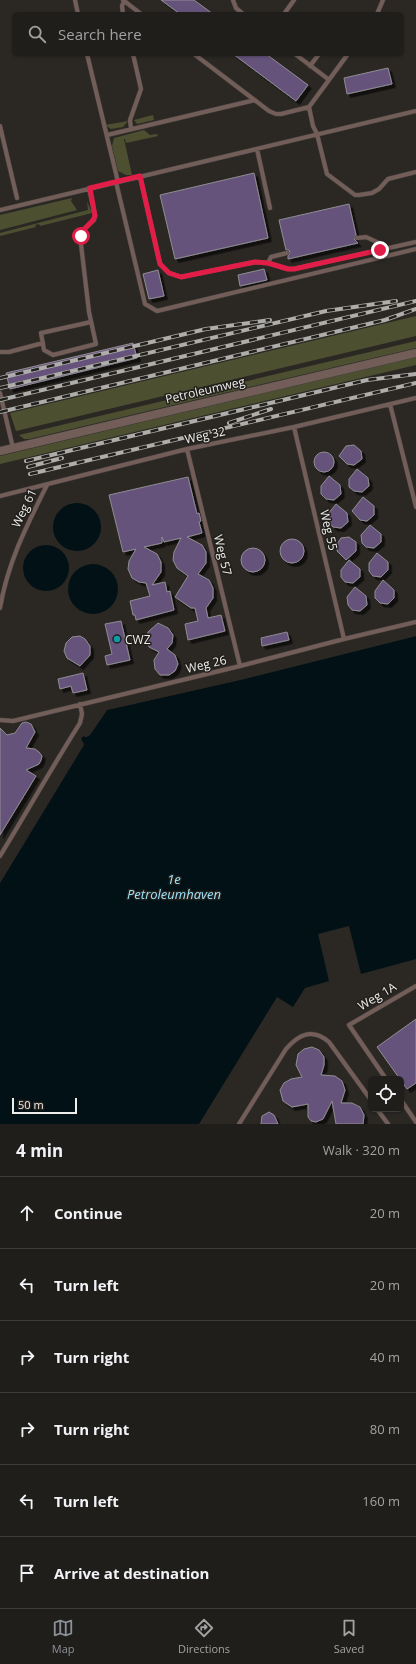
<!DOCTYPE html>
<html lang="en">
<head>
<meta charset="utf-8">
<style>
  body { margin:0; font-family:"Open Sans",sans-serif; background:#2d2b28; color:#f1f3f6 }
  .controls { position:absolute; right:12px; bottom:12px; display:grid; overflow:hidden; border-radius:6px; box-shadow:0 1px 3px #0004 }
  .controls button { width:36px; height:36px; display:grid; place-items:center; padding:0; border:0; border-bottom:1px solid #3d3c3a; background:#201e1b; color:#f1f3f6; font:20px sans-serif }
  .scale { position:absolute; left:12px; bottom:10px; width:65px; box-sizing:border-box; padding-left:4px; border:2px solid #f0eeeb; border-top:0; font-size:11px; line-height:14px; white-space:nowrap; color:#f0eeeb; -webkit-text-stroke:3px #211f1b; paint-order:stroke }
  .stop { position:absolute; width:12px; height:12px; margin:-9px; border:3px solid #e11d48; border-radius:50%; background:#fff }
  .stop.end { background:#e11d48; border-color:#fff; box-shadow:0 1px 4px #0008 }
  .list { margin:0; padding:0; list-style:none }
  h2 { display:flex; justify-content:space-between; align-items:center; height:52px; margin:0; padding:0 16px; font-size:17px }
  h2 small { font-size:13px; font-weight:400; color:#a2a2a3 }
  .list li { display:grid; grid-template-columns:26px 1fr auto; gap:12px; align-items:center; box-sizing:border-box; height:72px; padding:0 16px; border-top:1px solid #3d3c3a }
  .list b { display:block; font-size:15px; white-space:nowrap }
  .list em { font-size:13px; font-style:normal; color:#a2a2a3 }
  .icon { flex:none; width:22px; height:22px; fill:none; stroke:currentColor; stroke-width:2; stroke-linecap:round; stroke-linejoin:round }
  .map { position:relative; flex:none; width:416px; height:1124px; overflow:hidden }
  .search { position:absolute; background:#201e1b; box-shadow:0 1px 3px #0004; left:12px; right:12px; top:12px; height:44px; display:flex; align-items:center; gap:10px; box-sizing:border-box; padding:0 14px; border-radius:6px; color:#a2a2a3; font-size:15px }
  .sheet { height:484px; background:#201e1b }
  nav { display:flex; justify-content:space-around; align-items:center; box-sizing:border-box; height:56px; border-top:1px solid #3d3c3a; background:#201e1b; font-size:11px; color:#a2a2a3 }
  nav a { display:grid; justify-items:center; gap:2px }
  nav .on { color:#8c9099 }
  .map>svg:first-child { display:block }
  .green { fill:#4c5031 }
  .water { fill:#021116 }
  .pier { fill:#2b2824 }
  .building { fill:#66537c; stroke:#8f8d92; filter:url(#shadow) }
  .lines { fill:none; stroke-linecap:round; stroke-linejoin:round }
  .lane-casing { stroke:#474440; stroke-width:5 }
  .street-casing { stroke:#474440; stroke-width:9 }
  .lane { stroke:#735d59; stroke-width:4 }
  .street { stroke:#735d59; stroke-width:8 }
  .rail-casing { stroke:#afadaa; stroke-width:4 }
  .rail { stroke:#211f1b; stroke-width:2.5; stroke-dasharray:8; stroke-linecap:butt }
  .route { stroke:#e11d48; stroke-width:5 }
  .culture-dot { fill:#0f9aa8; stroke:#211f1b; stroke-width:1.5 }
  .labels { text-anchor:middle; dominant-baseline:central; stroke-width:3; stroke-linejoin:round; paint-order:stroke }
  .street-label { font-size:12px; fill:#f0eeeb; stroke:#211f1b }
  .poi-label { font-size:12px; fill:#f0eeeb; stroke:#211f1b; text-anchor:start }
  .water-label { font-size:13px; font-style:italic; fill:#9de3fb; stroke:#211f1b }
</style>
</head>
<body>
<div class="map">
<svg width="416" height="1124" viewBox="0 0 416 1124">
  <defs>
    <filter id="shadow"><feDropShadow dx="3.5" dy="3.5" stdDeviation="0" flood-color="#0009"/></filter>
  </defs>
  <rect width="100%" height="100%" fill="#2b2824"/>
  <path class="green" d="M153 115 154 120 137 124 134 120Z
    M128 121 123 127 111 129 105 125Z
    M144 130 150 135 157 134 158 136 126 143 125 139H124L132 175H126L118 171 112 146 114 138Z
    M72 198 71 201 77 210 0 230V215Z
    M87 201 92 213 40 226 39 224 35 225 36 227 0 236V233L88 210Z
    M416 316V336L16 431 10 413Z
    M416 341V348L29 439H24L19 435Z
    M416 357V365L0 464V456Z"/>
  <path class="water" d="M53 527a24 24 0 1 1 48 0a24 24 0 1 1-48 0Z
    M23 568a23 23 0 1 1 46 0a23 23 0 1 1-46 0Z
    M68 589a25 25 0 1 1 50 0a25 25 0 1 1-50 0Z
    M416 636V959L361 974 349 926 318 934 329 981 305 988 293 1007 277 997 199 1124H0V883L84 745 81 739 83 736 86 737 90 735 107 710 240 680Z"/>
  <path class="pier" d="M416 634V636L240 680 107 710 90 735 86 737 83 736 81 739 84 744 0 883V879L82 744 79 740 83 734 89 733 106 708 240 678Z"/>
  <path class="building" d="M161 0H194L213 14H180Z
    M233 54H266L308 85 296 101Z
    M388 68 392 84 347 94 344 78Z
    M254 173 268 238 175 259 160 195Z
    M349 204 356 235 354 239 358 243 288 259V256L290 253 289 250H286L279 220Z
    M264 269 267 280 240 286 238 275Z
    M158 270 164 296 149 299 143 274Z
    M133 343 137 358 10 389 6 373Z
    M354 445 361 451 362 459 354 465 347 464 339 456 346 446Z
    M314 462a10 10 0 1 1 20 0a10 10 0 1 1-20 0Z
    M357 469 368 478 369 486 362 492 354 491 349 487V479Z
    M329 476 340 485 341 494 334 500 326 499 321 494V486Z
    M188 477 197 514 199 513 201 521 199 522 202 533 187 537 202 545 206 552V563L198 574 209 580 213 588V598L206 608 208 618 221 615 225 631 188 640 185 624 198 621 195 608H191L175 597 188 576 177 568 173 560 174 552 181 538 164 542 162 537V543L144 547 157 554 161 562V572L152 585 165 582 167 592 170 591 174 610 136 620 135 615H133L130 601 150 596 146 583 139 582 132 578 128 569 129 561 136 549 123 552 109 495Z
    M363 497 374 506V515L367 521 360 520 352 511Z
    M336 504 347 513 348 522 341 528 333 527 329 522 328 514Z
    M370 525 381 534V542L374 548 366 547 362 543 361 535Z
    M349 537 356 542V551L346 560 337 551V544L341 538Z
    M280 551a12 12 0 1 1 24 0a12 12 0 1 1-24 0Z
    M241 560a12 12 0 1 1 24 0a12 12 0 1 1-24 0Z
    M377 553 388 562V570L381 577 373 576 369 571V563Z
    M349 560 360 569V577L353 583 345 582 341 577V570Z
    M383 580 394 590V598L388 604 380 603 375 598V591Z
    M355 587 366 596 367 605 360 611 352 610 348 605 347 597Z
    M121 621 130 660 107 665 105 656 112 654 105 624Z
    M158 623 168 628 173 635 172 643 167 649 175 655 178 664 175 671 169 675H160L155 669 154 660 159 652 149 647 147 640 148 632Z
    M287 632 289 640 262 646 261 638Z
    M80 636 85 639 90 646V655L80 666 67 658 64 651 66 643 72 637Z
    M83 673 87 690 73 693 71 686 60 689 58 679Z
    M26 722 31 724 35 732 26 748 35 749 39 752 42 756 41 760 39 764 26 770 36 776 0 835V728L7 735 15 733 22 723Z
    M416 1019V1083L407 1089 377 1047Z
    M312 1047 319 1050 324 1057V1065L321 1075 335 1076 342 1081 345 1090 341 1103H352L360 1107 364 1115 363 1124H336L332 1101 323 1119 316 1122 311 1121 308 1117V1104L292 1107 283 1101 280 1090 284 1083 291 1079 302 1077 296 1065 298 1054 304 1049Z
    M269 1112 274 1115 278 1124H261L262 1116Z"/>
  <g class="lines">
    <defs>
      <path id="lane" d="M75 0 78 14
        M123 0 141 14
        M233 0 236 8 243 14
        M123 14 122 6 124 1
        M284 14 294 0
        M377 14 383 0
        M87 54 118 182
        M194 54 269 111 276 114H281L309 107 348 54
        M295 54 328 79
        M310 66 319 54
        M309 107 313 126 317 134 327 174 355 195H359L372 193 379 189 388 179 416 172
        M0 126 17 198
        M131 129 130 120 141 89 133 54
        M107 135 255 100
        M257 149 270 208
        M140 176 160 264 169 273 181 277 255 262 268 263 288 269H294L416 242
        M116 182 145 304 157 311 416 249
        M89 188 95 216 94 220 82 231 81 244 89 312 96 344 53 355 44 350 41 333 91 322
        M0 210 416 111
        M357 238 366 237 379 243 380 250
        M268 263 271 257 287 253
        M0 352H9L43 343
        M0 393 13 448
        M390 404 416 507
        M294 427 344 639
        M187 449 240 666
        M0 496 187 449 294 427 416 398
        M0 608C8 562 26 527 47 485
        M0 720 13 721 240 666 344 639 416 622
        M0 856C27 812 52 767 80 723L82 714 80 704
        M386 1079 349 1025 416 986
        M401 1100 416 1122
        M377 1109 388 1124
        M239 1124 286 1049C299 1034 312 1028 329 1042L371 1100"/>
      <path id="street" d="M0 451 416 353"/>
    </defs>
    <use href="#lane" class="lane-casing"/>
    <use href="#street" class="street-casing"/>
    <use href="#lane" class="lane"/>
    <use href="#street" class="street"/>
    <defs>
      <path id="rail" d="M0 378 206 329 270 320
        M0 388 326 311 396 301
        M0 400 416 301
        M0 412 385 320 416 309
        M229 423 271 409
        M26 461 367 380 416 374
        M28 467 62 458
        M30 474 416 383"/>
    </defs>
    <use href="#rail" class="rail-casing"/>
    <use href="#rail" class="rail"/>
  </g>
  <g class="lines">
    <path class="route" d="M81 236C83 226 92 225 95 216L90 188 140 176 160 264 169 273 181 277 255 262 268 263 288 269H294L380 250"/>
  </g>
  <circle class="culture-dot" cx="117" cy="639" r="4"/>
  <g class="labels">
    <g class="street-label">
      <text transform="translate(205 390) rotate(-13)">Petroleumweg</text>
      <text transform="translate(205 435) rotate(-12)">Weg 32</text>
      <text transform="translate(24 508) rotate(-64)">Weg 61</text>
      <text transform="translate(329 530) rotate(77)">Weg 55</text>
      <text transform="translate(223 555) rotate(76)">Weg 57</text>
      <text transform="translate(206 664) rotate(-13)">Weg 26</text>
      <text transform="translate(377 996) rotate(-31)">Weg 1A</text>
    </g>
    <g class="poi-label">
      <text x="125" y="639">CWZ</text>
    </g>
    <g class="water-label">
      <text x="174" y="879">1e<tspan x="174" dy="15">Petroleumhaven</tspan></text>
    </g>
  </g>
</svg>
<div class="controls">
<button><svg class="icon" aria-label="locate" viewBox="0 0 24 24"><circle cx="12" cy="12" r="6"/><path d="M12 2v4M12 18v4M2 12h4M18 12h4"/></svg></button>
</div>
<div class="scale">50 m</div>
<div class="stop" style="left:81px;top:236px"></div>
<div class="stop end" style="left:380px;top:250px"></div>
<div class="search"><svg class="icon" aria-label="search" viewBox="0 0 24 24"><circle cx="10" cy="10" r="6"/><path d="M15 15l6 6"/></svg>Search here</div>
</div>
<section class="sheet">
<h2>4 min<small>Walk · 320 m</small></h2>
<ul class="list">
<li><svg class="icon" aria-label="ahead" viewBox="0 0 24 24"><path d="M12 20V5M6 11l6-6 6 6"/></svg><div><b>Continue</b></div><em>20 m</em></li>
<li><svg class="icon" aria-label="left" viewBox="0 0 24 24"><path d="M17 20v-9H6M10 6l-5 5 5 5"/></svg><div><b>Turn left</b></div><em>20 m</em></li>
<li><svg class="icon" aria-label="right" viewBox="0 0 24 24"><path d="M7 20v-9h11M14 6l5 5-5 5"/></svg><div><b>Turn right</b></div><em>40 m</em></li>
<li><svg class="icon" aria-label="right" viewBox="0 0 24 24"><path d="M7 20v-9h11M14 6l5 5-5 5"/></svg><div><b>Turn right</b></div><em>80 m</em></li>
<li><svg class="icon" aria-label="left" viewBox="0 0 24 24"><path d="M17 20v-9H6M10 6l-5 5 5 5"/></svg><div><b>Turn left</b></div><em>160 m</em></li>
<li><svg class="icon" aria-label="arrive" viewBox="0 0 24 24"><path d="M6 21V4h12l-3 4 3 4H6"/></svg><div><b>Arrive at destination</b></div></li>
</ul>
</section>
<nav>
<a class="on"><svg class="icon" aria-label="map" viewBox="0 0 24 24"><path d="M3 6l6-2 6 2 6-2v14l-6 2-6-2-6 2zM9 4v14M15 6v14"/></svg>Map</a>
<a><svg class="icon" aria-label="directions" viewBox="0 0 24 24"><path d="M12 3l9 9-9 9-9-9zM9 14v-3h6M13 9l2 2-2 2"/></svg>Directions</a>
<a><svg class="icon" aria-label="saved" viewBox="0 0 24 24"><path d="M7 4h10v16l-5-4-5 4z"/></svg>Saved</a>
</nav>
</body>
</html>
